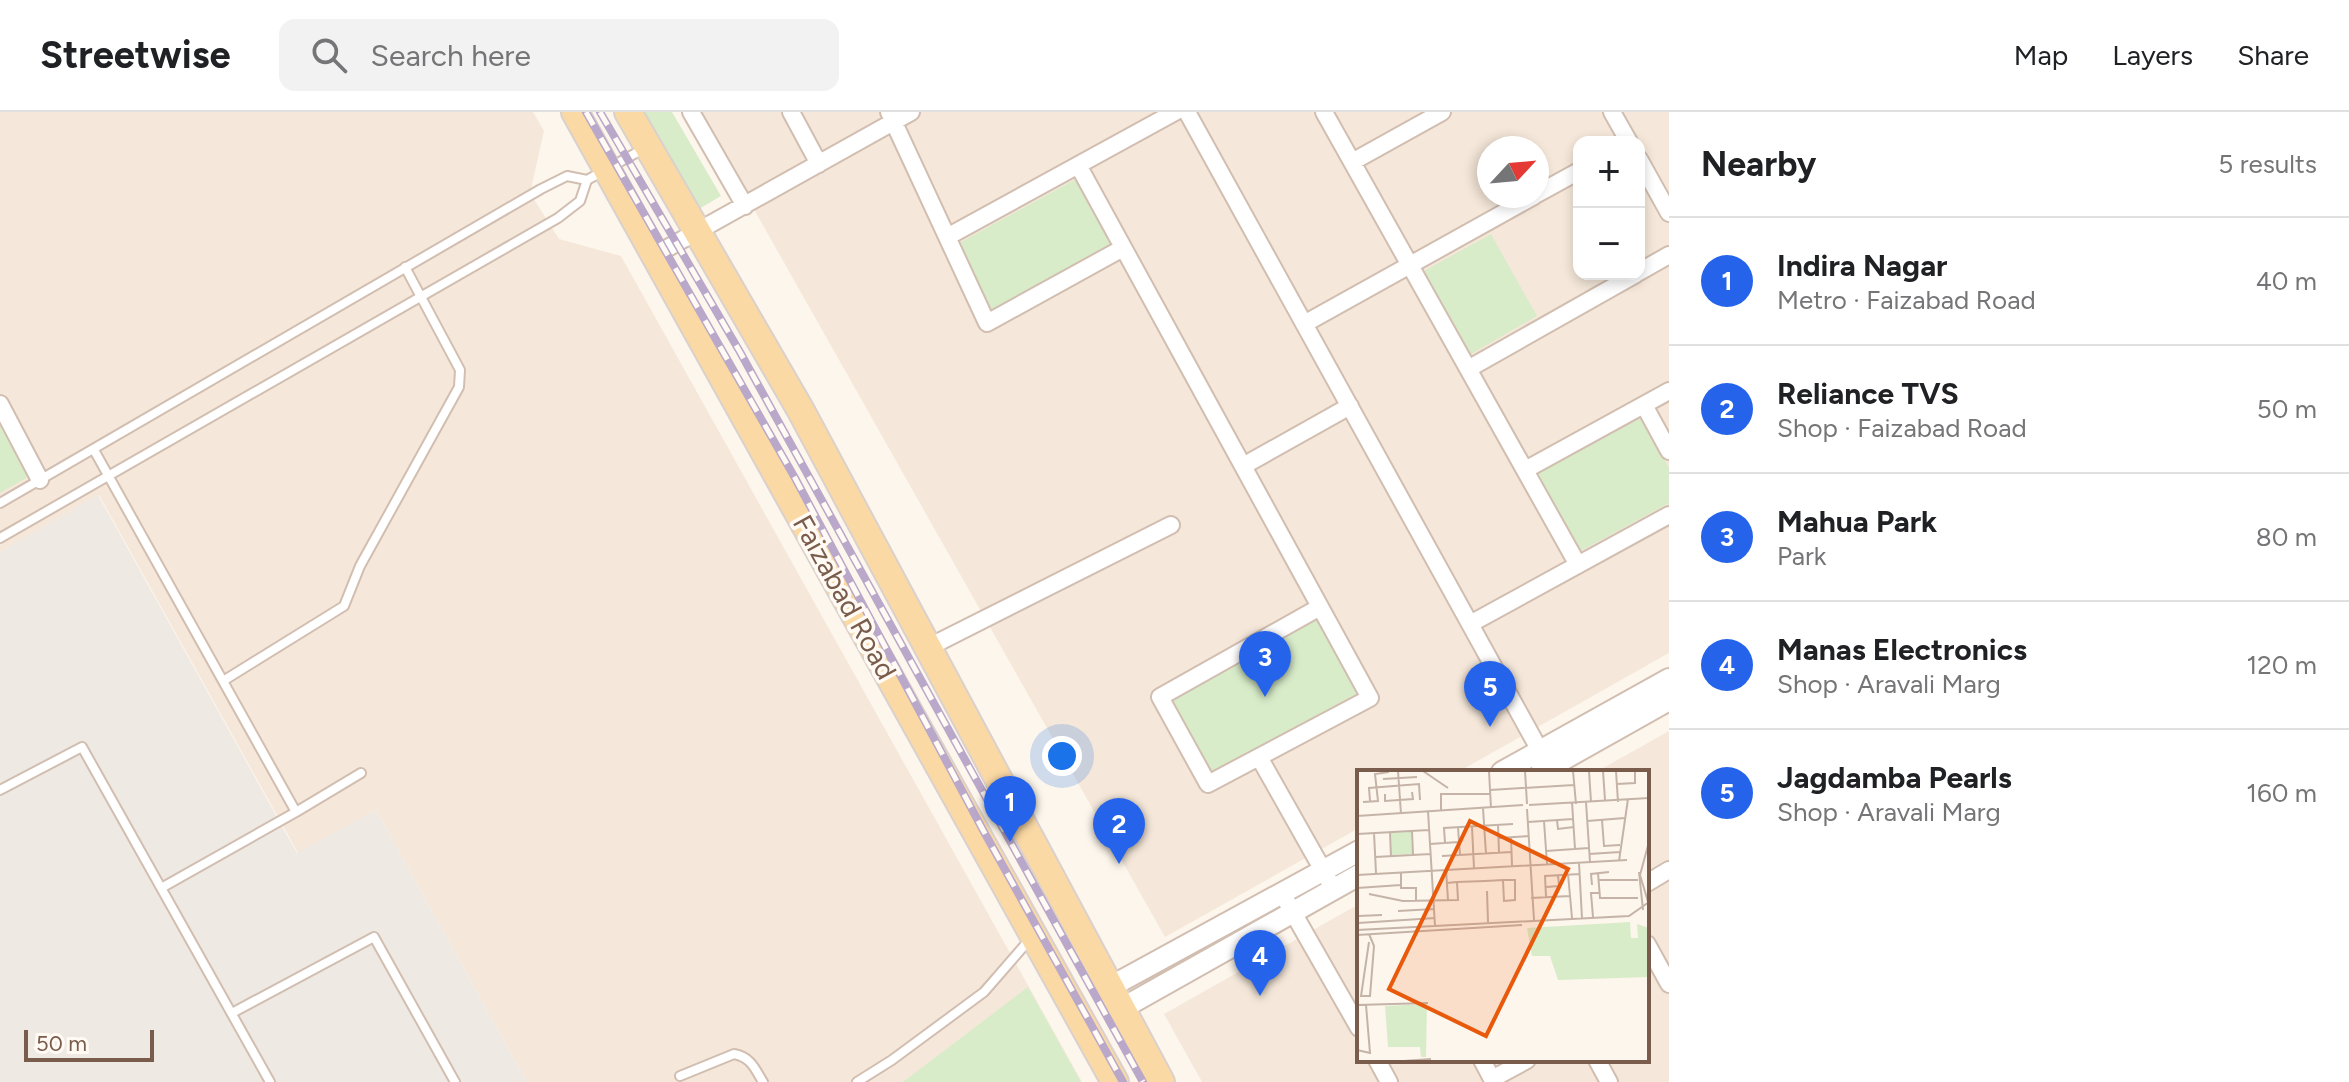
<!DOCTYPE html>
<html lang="en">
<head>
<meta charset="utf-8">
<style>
  body { margin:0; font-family:Figtree,sans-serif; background:#f2f2f2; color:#202124 }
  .controls { position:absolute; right:24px; top:24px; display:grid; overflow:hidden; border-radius:16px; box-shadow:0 4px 12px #0003 }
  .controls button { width:72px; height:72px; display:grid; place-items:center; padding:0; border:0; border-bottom:2px solid #e0e0e0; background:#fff; color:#202124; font:40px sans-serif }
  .compass { position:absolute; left:1477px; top:24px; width:72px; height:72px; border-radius:50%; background:#fff; box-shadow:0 4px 12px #0003; rotate:64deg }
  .scale { position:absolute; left:24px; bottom:20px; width:130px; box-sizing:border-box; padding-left:8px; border:4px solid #7a5c4d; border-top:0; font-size:22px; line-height:28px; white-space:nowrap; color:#7a5c4d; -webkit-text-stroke:6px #fffaf3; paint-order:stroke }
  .you { position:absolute; left:1062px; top:644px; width:28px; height:28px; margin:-20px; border:6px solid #fff; border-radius:50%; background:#1a73e8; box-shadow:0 0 0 12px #1a73e833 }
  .badge { display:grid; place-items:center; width:52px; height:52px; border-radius:50%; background:#2563eb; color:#fff; font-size:26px; font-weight:700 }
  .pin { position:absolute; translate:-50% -66px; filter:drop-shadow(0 2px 4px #0008) }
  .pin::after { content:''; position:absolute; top:42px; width:28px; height:24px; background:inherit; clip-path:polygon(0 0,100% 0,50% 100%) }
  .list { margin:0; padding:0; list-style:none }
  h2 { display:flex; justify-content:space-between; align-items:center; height:104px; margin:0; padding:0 32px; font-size:34px }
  h2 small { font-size:26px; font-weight:400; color:#757577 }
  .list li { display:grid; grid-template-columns:52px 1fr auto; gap:24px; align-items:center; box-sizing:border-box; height:128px; padding:0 32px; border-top:2px solid #e0e0e0 }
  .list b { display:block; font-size:30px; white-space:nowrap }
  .list p { margin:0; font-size:26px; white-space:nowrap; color:#757577 }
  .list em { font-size:26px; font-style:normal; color:#757577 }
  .icon { flex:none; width:44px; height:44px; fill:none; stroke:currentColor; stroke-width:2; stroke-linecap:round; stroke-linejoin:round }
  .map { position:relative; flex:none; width:1669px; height:970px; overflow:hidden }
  header { display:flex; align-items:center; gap:48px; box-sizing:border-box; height:112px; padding:0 40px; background:#fff; border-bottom:2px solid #e0e0e0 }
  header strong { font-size:38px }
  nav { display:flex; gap:44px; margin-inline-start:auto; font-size:28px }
  .search { width:560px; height:72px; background:#f2f2f2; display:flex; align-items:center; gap:20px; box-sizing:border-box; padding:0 28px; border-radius:16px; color:#757577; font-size:30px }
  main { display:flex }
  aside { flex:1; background:#fff }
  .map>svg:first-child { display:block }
  .residential { fill:#f5e8da; fill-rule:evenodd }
  .industrial { fill:#efe9e4 }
  .green { fill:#d8ecc9 }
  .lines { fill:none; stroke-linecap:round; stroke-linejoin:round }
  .service-casing { stroke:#d1beb0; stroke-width:12 }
  .minor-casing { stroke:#d1beb0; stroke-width:20 }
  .tertiary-casing { stroke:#d1beb0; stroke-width:24 }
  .primary-casing { stroke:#dad1cd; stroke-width:30 }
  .service { stroke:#fff; stroke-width:8 }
  .minor { stroke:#fff; stroke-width:16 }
  .tertiary { stroke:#fff; stroke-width:20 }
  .primary { stroke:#fbd9a5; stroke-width:26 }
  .rail-casing { stroke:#b9a8c9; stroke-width:8 }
  .rail { stroke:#fffaf3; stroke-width:5; stroke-dasharray:15; stroke-linecap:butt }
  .labels { text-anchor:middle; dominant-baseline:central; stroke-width:7; stroke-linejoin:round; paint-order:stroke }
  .street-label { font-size:28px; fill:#7a5c4d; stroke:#fffaf3 }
  .inset-road { fill:none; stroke:#c5b3a7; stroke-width:2 }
  .view { fill:#e8590c; fill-opacity:0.15; stroke:#e8590c; stroke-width:4 }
  .inset-edge { fill:none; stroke:#7a5c4d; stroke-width:4 }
</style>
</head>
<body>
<header>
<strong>Streetwise</strong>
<div class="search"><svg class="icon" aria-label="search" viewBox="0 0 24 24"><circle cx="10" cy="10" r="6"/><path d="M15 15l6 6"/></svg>Search here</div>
<nav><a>Map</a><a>Layers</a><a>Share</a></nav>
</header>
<main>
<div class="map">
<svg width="1669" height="970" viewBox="0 0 1669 970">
  <rect width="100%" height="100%" fill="#fdf6ec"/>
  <path class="residential" d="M0 0H533L544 19 530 81 559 127 621 144 1082 970H527L376 698 298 741 99 383 0 440Z
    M699 0H1669V541L1458 660H1359V716L1165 825ZM1579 30H1639V162H1579ZM1489 36H1537V84H1489Z
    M1669 619V970H1202L1164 902 1359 792V948H1647V660H1596Z"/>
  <path class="industrial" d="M98 383 297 741 376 698 527 970H0V440Z"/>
  <path class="green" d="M627 0H672L721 84 687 104Z
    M1076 67 1110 132 992 198 959 131Z
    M1491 122 1537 204 1471 242 1424 159Z
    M1642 305 1669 356V391L1579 440 1537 362Z
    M0 314 28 365 0 381Z
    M1318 507 1358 581 1211 662 1171 589Z
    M1028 875 1081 970H903Z"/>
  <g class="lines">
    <defs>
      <path id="service" d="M94 338 296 700 361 661
        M0 391 541 77 567 64 587 68
        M0 426 558 106 580 89 587 68 645 36
        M223 569 344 494 360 454 459 275 460 258 405 155
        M0 678 82 635 270 970
        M163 775 296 700
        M232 901 374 825 455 970
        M680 964 734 942C751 945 755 957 763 970
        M857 970 892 948 984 880 1030 827"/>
      <path id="minor" d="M691 0 745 94
        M791 0 819 52
        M889 0 987 211 1123 136
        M1187 0 1544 646
        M1324 0 1578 453
        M1612 0 1629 30
        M1639 47 1669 101
        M1352 50 1442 0
        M1078 53C1175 231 1273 408 1370 586L1208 672 1160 585 1320 495
        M1537 82 1579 59
        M947 125 1175 0
        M655 143 911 0
        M1639 160 1669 143
        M1304 212 1534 84
        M1468 257 1636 162
        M0 292 40 368
        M1644 293 1669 339
        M1243 354 1350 294
        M1525 358 1669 279
        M1470 512 1669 403
        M927 536 1171 413
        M1259 645 1329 769
        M1647 771 1669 758
        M1287 790 1359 916
        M1647 832 1669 872
        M1377 948 1389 970
        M1482 948 1492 967 1527 948
        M1597 948 1609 970"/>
      <path id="tertiary" d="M1502 660 1669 567
        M1541 660 1669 588
        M1110 875 1359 739
        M1121 897 1359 763"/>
      <path id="primary" d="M575 0 1115 970
        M628 0 800 297 1161 970"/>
    </defs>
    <use href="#service" class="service-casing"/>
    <use href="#minor" class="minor-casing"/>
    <use href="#tertiary" class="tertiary-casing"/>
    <use href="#primary" class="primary-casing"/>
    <use href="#service" class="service"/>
    <use href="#minor" class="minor"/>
    <use href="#tertiary" class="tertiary"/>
    <use href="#primary" class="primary"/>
    <defs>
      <path id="rail" d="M586 0 795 366 983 718 1123 970
        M600 0 740 240 1143 970"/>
    </defs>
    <use href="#rail" class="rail-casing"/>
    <use href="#rail" class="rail"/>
  </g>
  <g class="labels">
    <g class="street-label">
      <text transform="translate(845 485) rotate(61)">Faizabad Road</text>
    </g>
  </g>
  <g transform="translate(1357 658)">
    <rect width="292" height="292" fill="#fdf6ec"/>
    <path d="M54 62 55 84 35 85 34 63ZM273 152 274 168H281L280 154 292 158V207L201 210 193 186H175L170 158ZM70 234 69 287H64L63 277H31L28 236Z" fill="#d8ecc9"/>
    <path class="inset-road" d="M41 1 44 44M66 1 91 18M132 1 134 38M168 1 170 34M216 1 219 34M232 1 234 32M246 1 248 30M259 1 261 32M26 9 60 7M260 14 278 13V1M133 20 217 15M28 24V31L56 29 55 22M13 31 12 18 62 14 63 30M6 32 21 31 18 4 32 2M215 32 218 79M229 32 233 92M172 35 292 28M126 38 129 84M170 39 177 150M84 40V24H133M71 41 78 156M0 46 166 35M200 50 201 59 217 57M245 50 247 76 263 75M187 51 190 94M230 51 268 48M171 52 216 49M141 55 142 83M101 57 103 85M115 57 117 98M55 61 56 85M33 62 34 86M17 63 19 103M0 64 72 60M154 67 155 96M142 68 172 66M292 72 283 105 292 135M88 73 87 58 156 54M73 74 102 72M189 81 232 78M232 84 263 82M85 86 154 82M18 87 74 84M262 91 271 29M222 93 225 148M89 99 91 130M44 102V118H59V130M282 102 286 140M241 103 243 128H281M211 104 215 148M0 105 270 90M242 110H281M90 113 100 112 128 111 146 110H158V130L147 131 146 110M235 115 234 104 252 102M189 117 202 116 201 105M0 118 44 115M130 121 131 152M291 123 292 98M12 124 46 131 101 130 100 112M189 127 188 106 223 104M174 128 213 126M41 141 77 139M1 146 25 145M236 147 234 123H242M1 153 78 148M0 160 272 146 292 132M0 165 165 155M12 172 4 226H13L17 176 12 164M0 235 71 233M0 280 13 283 9 235M46 291 74 289"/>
    <path class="view" d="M113 51 211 99 129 266 32 219Z"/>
    <rect width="292" height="292" class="inset-edge"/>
  </g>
</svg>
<div class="controls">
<button>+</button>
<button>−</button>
</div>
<svg class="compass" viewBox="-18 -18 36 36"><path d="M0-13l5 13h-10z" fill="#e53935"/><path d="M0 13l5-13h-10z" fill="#757577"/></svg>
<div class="scale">50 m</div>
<div class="you"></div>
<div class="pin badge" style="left:1010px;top:730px">1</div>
<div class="pin badge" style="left:1119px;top:752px">2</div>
<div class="pin badge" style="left:1265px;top:585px">3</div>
<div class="pin badge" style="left:1260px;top:884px">4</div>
<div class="pin badge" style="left:1490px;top:615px">5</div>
</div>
<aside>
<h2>Nearby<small>5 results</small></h2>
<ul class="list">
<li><span class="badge">1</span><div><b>Indira Nagar</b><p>Metro · Faizabad Road</p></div><em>40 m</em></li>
<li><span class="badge">2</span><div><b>Reliance TVS</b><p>Shop · Faizabad Road</p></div><em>50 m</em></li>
<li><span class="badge">3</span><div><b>Mahua Park</b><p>Park</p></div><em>80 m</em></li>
<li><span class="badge">4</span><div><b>Manas Electronics</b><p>Shop · Aravali Marg</p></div><em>120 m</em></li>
<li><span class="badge">5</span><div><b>Jagdamba Pearls</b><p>Shop · Aravali Marg</p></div><em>160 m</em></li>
</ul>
</aside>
</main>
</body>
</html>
